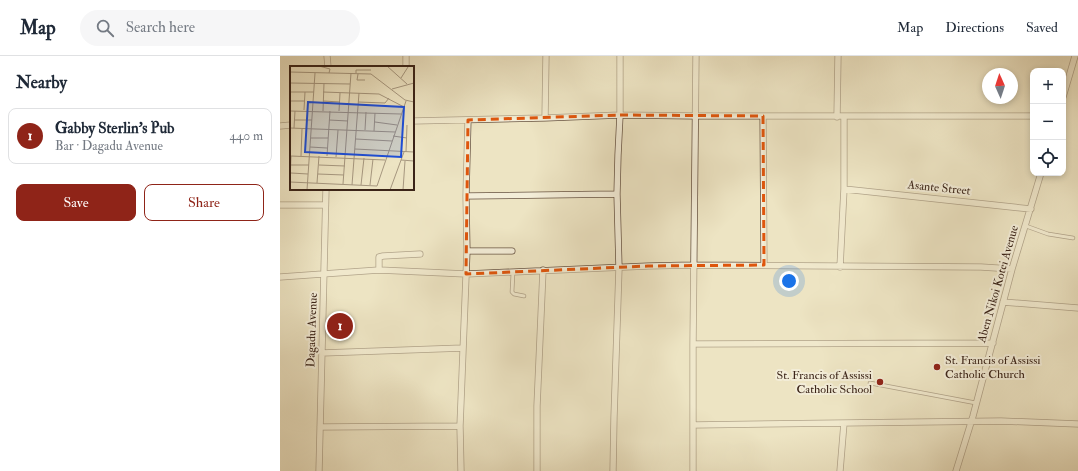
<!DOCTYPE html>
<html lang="en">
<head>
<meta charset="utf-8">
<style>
  body { margin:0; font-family:"IM FELL Double Pica",serif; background:#f6f6f7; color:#1f2937 }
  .controls { position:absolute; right:12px; top:12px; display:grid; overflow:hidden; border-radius:8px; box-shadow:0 2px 6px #0003 }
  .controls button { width:36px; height:36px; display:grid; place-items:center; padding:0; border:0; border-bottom:1px solid #e0e1e3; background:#fff; color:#1f2937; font:20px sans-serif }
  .compass { position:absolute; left:702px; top:12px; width:36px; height:36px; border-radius:50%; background:#fff; box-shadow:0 2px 6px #0003; rotate:357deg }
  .you { position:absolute; left:509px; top:225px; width:14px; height:14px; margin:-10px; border:3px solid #fff; border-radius:50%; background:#1a73e8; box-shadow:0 0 0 6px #1a73e833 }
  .badge { display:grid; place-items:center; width:26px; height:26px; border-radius:50%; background:#8f2418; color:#fff; font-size:13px; font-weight:700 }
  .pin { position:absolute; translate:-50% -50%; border:2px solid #fff; box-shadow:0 1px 4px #0006 }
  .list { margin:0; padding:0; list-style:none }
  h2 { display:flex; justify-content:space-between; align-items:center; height:52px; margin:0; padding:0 16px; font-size:17px }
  h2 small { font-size:13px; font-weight:400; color:#747a83 }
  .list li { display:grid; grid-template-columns:26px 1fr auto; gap:12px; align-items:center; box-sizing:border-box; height:56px; margin:0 8px 8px; padding:0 8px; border:1px solid #e0e1e3; border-radius:8px }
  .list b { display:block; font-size:15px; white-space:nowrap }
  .list p { margin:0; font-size:13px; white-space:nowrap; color:#747a83 }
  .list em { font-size:13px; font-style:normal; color:#747a83 }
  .actions { display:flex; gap:8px; padding:12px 16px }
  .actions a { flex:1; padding:9px 0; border:1px solid #8f2418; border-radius:8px; text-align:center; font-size:14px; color:#8f2418 }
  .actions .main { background:#8f2418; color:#fff }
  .icon { flex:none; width:22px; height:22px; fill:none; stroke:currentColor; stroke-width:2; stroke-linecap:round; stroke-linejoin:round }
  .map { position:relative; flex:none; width:798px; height:415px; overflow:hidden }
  header { display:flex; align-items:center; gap:24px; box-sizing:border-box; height:56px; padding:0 20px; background:#fff; border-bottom:1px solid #e0e1e3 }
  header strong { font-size:19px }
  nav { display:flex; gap:22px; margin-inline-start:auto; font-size:14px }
  .search { width:280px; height:36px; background:#f6f6f7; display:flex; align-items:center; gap:10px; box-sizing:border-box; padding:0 14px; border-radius:22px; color:#747a83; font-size:15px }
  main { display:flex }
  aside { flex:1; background:#fff }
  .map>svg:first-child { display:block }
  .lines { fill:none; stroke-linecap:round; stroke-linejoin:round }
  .lane-casing { stroke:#685443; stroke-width:4.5 }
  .street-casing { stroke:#685443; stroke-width:7 }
  .lane { stroke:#f3edd8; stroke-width:3 }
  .street { stroke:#f3edd8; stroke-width:5.5 }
  .marked { fill:none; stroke:#df560d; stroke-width:3; stroke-dasharray:8 5; stroke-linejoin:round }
  .poi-dot { fill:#8f2418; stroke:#f3edd8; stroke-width:1.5 }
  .labels { text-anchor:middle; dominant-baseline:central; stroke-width:4; stroke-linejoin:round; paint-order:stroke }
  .street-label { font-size:12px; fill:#3b2418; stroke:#f3edd8 }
  .poi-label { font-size:12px; fill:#3b2418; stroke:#f3edd8; text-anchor:start }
  .inset-road { fill:none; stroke:#a6977f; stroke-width:1 }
  .view { fill:#1d4ed8; fill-opacity:0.15; stroke:#1d4ed8; stroke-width:2 }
  .inset-edge { fill:none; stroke:#3b2418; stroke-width:2 }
</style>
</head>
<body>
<header>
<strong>Map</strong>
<div class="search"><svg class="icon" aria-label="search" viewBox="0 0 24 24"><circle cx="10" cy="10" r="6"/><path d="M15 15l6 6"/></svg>Search here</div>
<nav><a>Map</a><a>Directions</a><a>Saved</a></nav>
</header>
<main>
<aside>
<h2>Nearby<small></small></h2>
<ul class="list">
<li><span class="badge">1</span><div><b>Gabby Sterlin's Pub</b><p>Bar · Dagadu Avenue</p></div><em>440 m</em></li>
</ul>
<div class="actions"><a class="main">Save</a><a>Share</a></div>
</aside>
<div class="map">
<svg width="798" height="415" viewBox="0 0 798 415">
  <rect width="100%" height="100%" fill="#ede4c3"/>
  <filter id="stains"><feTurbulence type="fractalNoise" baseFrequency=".005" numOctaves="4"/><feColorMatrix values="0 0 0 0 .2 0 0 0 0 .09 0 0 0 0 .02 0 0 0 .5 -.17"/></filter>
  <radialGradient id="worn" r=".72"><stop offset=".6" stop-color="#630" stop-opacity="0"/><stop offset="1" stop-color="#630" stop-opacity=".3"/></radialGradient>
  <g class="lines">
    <defs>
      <path id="lane" d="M746 170 768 178 793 182
        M233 216 232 236 234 238 244 240
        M590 327 696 347"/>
      <path id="street" d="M47 0 48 11
        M126 0V11
        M783 41 795 0
        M483 60 484 209
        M557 61 558 0
        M265 62 266 0
        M133 65 265 62 340 59 415 60H753
        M0 70 11 69
        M564 133 751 153
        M186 140 337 138
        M0 149H45
        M187 195H232
        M560 211 564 133V61
        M99 214V201L103 200 140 198
        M0 221 99 214 186 218 368 210 413 209 701 211 732 213
        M723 246 798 252
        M413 288 713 287
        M42 297 183 292
        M413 369 721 365 798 368
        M40 371 180 370
        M39 415 46 133
        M181 415 180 370 187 195 186 140 188 64
        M257 415V350L263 214
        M333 415 334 361 339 212 337 138 338 99 340 59V0
        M413 415V288L416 0
        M560 415 564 367
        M676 415 693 360 732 213 761 117"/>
    </defs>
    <use href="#lane" class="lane-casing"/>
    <use href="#street" class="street-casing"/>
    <use href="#lane" class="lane"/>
    <use href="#street" class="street"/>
  </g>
  <path d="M0 0H798V415H0ZM340 59 483 60 484 209 368 210 186 218 188 64Z" fill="#ede4c3" fill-opacity=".55" fill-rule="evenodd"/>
  <path class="marked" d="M340 59 483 60 484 209 368 210 186 218 188 64Z"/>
  <g class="poi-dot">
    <circle cx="657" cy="311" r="4"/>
    <circle cx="600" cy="326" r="4"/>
  </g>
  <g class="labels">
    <g class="street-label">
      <text transform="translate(659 132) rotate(6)">Asante Street</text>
      <text transform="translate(718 228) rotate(-74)">Aben Nikoi Kotei Avenue</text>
      <text transform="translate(32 274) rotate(-88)">Dagadu Avenue</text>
    </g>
    <g class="poi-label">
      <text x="665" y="304">St. Francis of Assissi<tspan x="665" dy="14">Catholic Church</tspan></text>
      <text x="592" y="319" text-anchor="end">St. Francis of Assissi<tspan x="592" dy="14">Catholic School</tspan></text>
    </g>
  </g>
  <g transform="translate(10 10)">
    <rect width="124" height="124" fill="#ede4c3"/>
    <path class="inset-road" d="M29 0 40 3 39 7M97 0 117 18M0 6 81 8 115 34 124 36M66 7V4H81M68 8 67 14H75M111 12 118 1M0 17 60 18M102 23 124 17M0 26H24M33 26 89 28 114 41M0 35H14M33 35 50 36M68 36 95 37 99 32M14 44 15 26M0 45 111 48M33 45 34 17M49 45 50 27M5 54H22M39 54 58 55M85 56 107 59M0 62 105 66M4 62 5 45M75 64 76 46M84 65 85 47M103 70 117 72M21 72H38M66 73 102 75M20 81 37 82M65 83 124 86M116 86 117 59M1 90 0 116 87 120 116 35M1 90 95 94M11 90 12 63M37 90 40 45M46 91 48 64M111 94 124 95M1 99H19M29 99 55 100M1 107 18 108M28 108 54 109M27 117 29 90M53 118 61 7M62 119 69 27M71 119 74 92M80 119 83 93M17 124 25 7M100 124 114 86M113 124 115 95"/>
    <path class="view" d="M18 36 114 41 111 91 15 86Z"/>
    <rect width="124" height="124" class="inset-edge"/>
  </g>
  <rect width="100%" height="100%" filter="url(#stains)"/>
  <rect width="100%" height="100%" fill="url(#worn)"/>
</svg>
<div class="controls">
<button>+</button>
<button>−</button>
<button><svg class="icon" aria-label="locate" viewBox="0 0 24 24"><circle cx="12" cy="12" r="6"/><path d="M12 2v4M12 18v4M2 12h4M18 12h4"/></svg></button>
</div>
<svg class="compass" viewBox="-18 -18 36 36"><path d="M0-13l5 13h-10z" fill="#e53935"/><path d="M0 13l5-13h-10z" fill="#747a83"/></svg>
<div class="you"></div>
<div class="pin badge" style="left:60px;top:270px">1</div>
</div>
</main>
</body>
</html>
